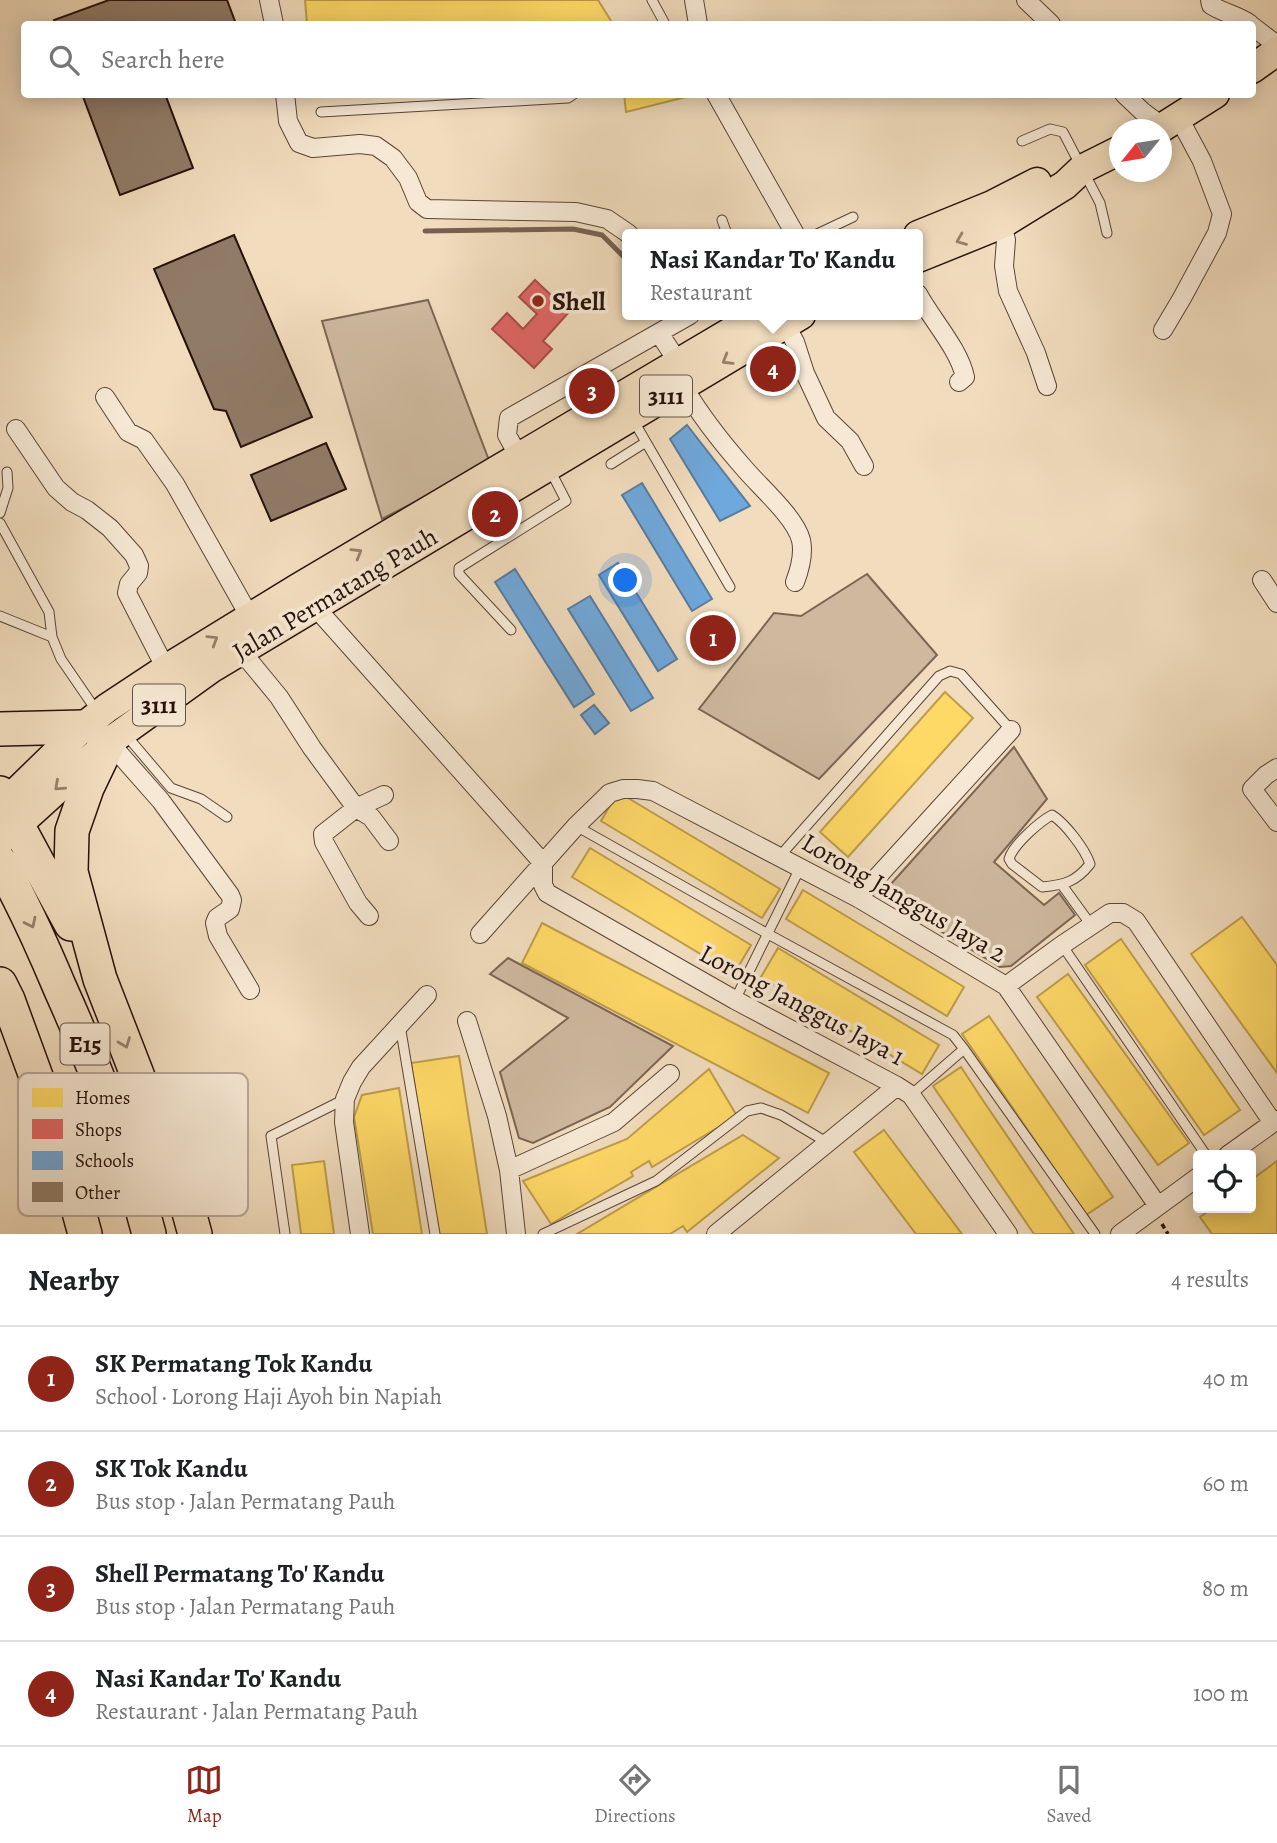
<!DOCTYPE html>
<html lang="en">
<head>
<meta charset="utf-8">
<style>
  body { margin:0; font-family:Alegreya,serif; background:#f2f2f2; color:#202124 }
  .controls { position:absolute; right:21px; bottom:21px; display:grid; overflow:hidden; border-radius:7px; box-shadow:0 4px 18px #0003 }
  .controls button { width:63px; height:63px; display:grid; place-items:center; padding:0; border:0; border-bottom:2px solid #e0e0e0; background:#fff; color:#202124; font:35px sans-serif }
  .compass { position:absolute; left:1109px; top:119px; width:63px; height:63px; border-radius:50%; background:#fff; box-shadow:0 4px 18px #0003; rotate:240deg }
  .you { position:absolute; left:626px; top:581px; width:24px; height:24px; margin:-18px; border:5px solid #fff; border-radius:50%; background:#1a73e8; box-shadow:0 0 0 10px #1a73e833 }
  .badge { display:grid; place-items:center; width:46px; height:46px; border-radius:50%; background:#8f2418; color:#fff; font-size:23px; font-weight:700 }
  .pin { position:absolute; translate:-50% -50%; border:4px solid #fff; box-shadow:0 2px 7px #0006 }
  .popup { position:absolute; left:622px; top:229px; width:301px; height:91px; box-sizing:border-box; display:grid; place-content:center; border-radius:7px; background:#fff; filter:drop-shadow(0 2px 5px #0005); font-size:23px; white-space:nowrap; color:#757577 }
  .popup b { font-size:26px; color:#202124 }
  .popup::after { content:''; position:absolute; left:50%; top:100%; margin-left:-14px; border:14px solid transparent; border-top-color:#fff }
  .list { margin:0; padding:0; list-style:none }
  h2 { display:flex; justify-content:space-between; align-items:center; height:91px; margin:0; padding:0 28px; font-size:30px }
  h2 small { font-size:23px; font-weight:400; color:#757577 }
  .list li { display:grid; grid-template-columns:46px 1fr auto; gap:21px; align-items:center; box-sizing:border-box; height:105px; padding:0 28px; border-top:2px solid #e0e0e0 }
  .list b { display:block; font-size:26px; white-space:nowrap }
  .list p { margin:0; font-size:23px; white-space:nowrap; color:#757577 }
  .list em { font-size:23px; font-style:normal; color:#757577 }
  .icon { flex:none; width:38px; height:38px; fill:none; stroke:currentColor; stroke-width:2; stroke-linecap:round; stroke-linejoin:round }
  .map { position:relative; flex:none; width:1277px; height:1234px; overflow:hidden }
  .search { position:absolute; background:#fff; box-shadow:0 4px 18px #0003; left:21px; right:21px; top:21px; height:77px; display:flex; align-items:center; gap:18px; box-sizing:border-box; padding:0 24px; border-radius:7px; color:#757577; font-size:26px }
  .sheet { height:511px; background:#fff }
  nav { display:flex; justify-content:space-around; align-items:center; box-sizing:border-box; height:98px; border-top:2px solid #e0e0e0; background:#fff; font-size:19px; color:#757577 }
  nav a { display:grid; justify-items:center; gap:4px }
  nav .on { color:#8f2418 }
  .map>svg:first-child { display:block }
  .green { fill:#ceb99f; stroke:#7a6554; stroke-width:2 }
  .homes { fill:#ffd966; stroke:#be9d4a; stroke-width:2 }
  .shops { fill:#e06666; stroke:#a84c4a; stroke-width:2 }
  .schools { fill:#6fa8dc; stroke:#597b9d; stroke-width:2 }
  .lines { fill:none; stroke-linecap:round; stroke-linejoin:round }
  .stream { stroke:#766151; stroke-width:5 }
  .building { fill:#907b67; stroke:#26110a; stroke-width:2 }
  .service-casing { stroke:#594437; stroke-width:11 }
  .minor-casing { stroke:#594437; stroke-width:20 }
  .primary-casing { stroke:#26110a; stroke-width:31 }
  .motorway-casing { stroke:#26110a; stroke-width:36 }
  .path { stroke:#26110a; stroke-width:3.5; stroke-dasharray:5 3.5; stroke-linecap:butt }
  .service { stroke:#f6e8d4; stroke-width:9 }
  .minor { stroke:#f6e8d4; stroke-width:18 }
  .primary { stroke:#f1dcbd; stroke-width:28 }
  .motorway { stroke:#f1dcbd; stroke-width:33 }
  .oneway { stroke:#96816c }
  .poi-dot { fill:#8f2418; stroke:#f6e8d4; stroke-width:2.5 }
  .labels { text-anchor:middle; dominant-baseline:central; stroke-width:7; stroke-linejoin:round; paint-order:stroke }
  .shield { fill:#f6e8d4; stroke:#645247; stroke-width:2 }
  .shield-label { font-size:24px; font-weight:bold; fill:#26110a }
  .poi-label { font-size:26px; font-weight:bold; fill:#26110a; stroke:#f6e8d4; text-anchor:start }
  .street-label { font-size:26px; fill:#26110a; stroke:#f6e8d4 }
  .key { fill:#f6e8d4; stroke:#b8a897; stroke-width:2 }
  .key-label { font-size:19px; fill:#26110a }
</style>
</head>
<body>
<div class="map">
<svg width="1277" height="1234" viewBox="0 0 1277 1234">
  <rect width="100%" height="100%" fill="#f1dcbd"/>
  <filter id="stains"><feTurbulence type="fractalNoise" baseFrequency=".00286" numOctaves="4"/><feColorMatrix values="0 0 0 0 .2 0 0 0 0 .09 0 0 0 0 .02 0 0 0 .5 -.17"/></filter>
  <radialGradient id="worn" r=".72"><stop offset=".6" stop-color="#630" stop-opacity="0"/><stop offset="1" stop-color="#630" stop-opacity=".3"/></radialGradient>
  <path class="green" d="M428 300 490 463 382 519 322 321Z
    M867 574 937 655 819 779 699 709 774 613 801 616Z
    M1014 747 1047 799 994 862 1044 905 1059 893 1075 915 1011 966 1000 967 881 895Z
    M508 958 673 1046 610 1107 533 1143 519 1138 500 1072 568 1018 490 974Z"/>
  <path class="homes" d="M305 0H598L613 24H307Z
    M624 94H686V97L626 112Z
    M945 692 973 718 848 857 820 832Z
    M618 792 780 889 762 918 601 821Z
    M590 848 751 945 734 974 572 877Z
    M803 890 964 987 947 1016 786 919Z
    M1242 917 1277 965V1073L1191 954Z
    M542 923 829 1073 808 1113 522 963Z
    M1121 939 1240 1110 1204 1135 1085 965Z
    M778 948 939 1045 922 1074 761 977Z
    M1068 974 1189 1143 1158 1165 1037 997Z
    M989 1016 1113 1197 1086 1215 962 1034Z
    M459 1056 487 1234H439L411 1063Z
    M961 1067 984 1102 1074 1234H1034L933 1086Z
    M709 1069 737 1116 652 1167 649 1161 631 1172 633 1176 551 1224 523 1181 627 1139Z
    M399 1088 422 1234H373L354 1117 362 1095Z
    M884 1130 962 1234H916L854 1152Z
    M743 1135 779 1158 687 1232 683 1226 670 1234H577Z
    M324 1161 334 1234H301L292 1165Z
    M1277 1161V1234H1212L1200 1217 1213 1208H1251V1180Z"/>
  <path class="shops" d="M535 280 569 312 543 341 552 349 534 368 492 329 507 313 523 329 537 314 519 297Z"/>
  <path class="schools" d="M687 425 750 506 720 521 670 439Z
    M642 483 712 599 692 611 622 495Z
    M618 563 677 659 658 671 599 575Z
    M515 569 594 694 574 707 495 582Z
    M590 596 653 698 631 711 568 609Z
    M594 705 609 723 595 734 581 715Z"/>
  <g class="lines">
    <path class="stream" d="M425 231 573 229 602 235 628 261"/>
  </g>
  <path class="building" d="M109 0H227L236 24H56L54 20Z
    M82 94H165L193 168 120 195Z
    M234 235 312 417 241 447 226 411 214 409 154 269Z
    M326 443 346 489 271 521 251 475Z"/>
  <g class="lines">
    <defs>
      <path id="service" d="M652 0 665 24
        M321 112 568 98 574 94
        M1022 141 1050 129 1063 132 1100 203 1107 233
        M722 220 727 234
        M817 234 853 217
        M632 418 730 587
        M611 464 646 442
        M0 513 8 488 7 472
        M0 523 49 612 52 637 61 659 98 713
        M0 616 52 637
        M511 630 459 574V568L566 501 549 468
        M126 735 171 788 201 799 227 817
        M1052 815C1065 823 1085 849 1090 864 1076 882 1064 885 1042 887L1012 864 1009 859C1013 845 1039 822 1052 815Z
        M576 826 768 934 953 1035 964 1049 1095 1234
        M779 857 939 676 950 671 961 674 1011 730
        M1062 885 1091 925
        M1062 945 1206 1155
        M735 1000 800 868
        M400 1025 435 1234
        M911 1095 964 1049
        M285 1234 271 1136 345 1099
        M543 1234 656 1181 747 1111 761 1108 781 1115 828 1143"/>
      <path id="minor" d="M269 0 274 24
        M694 0 698 24
        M1026 0 1051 24
        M1210 0 1211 5C1223 13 1238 15 1250 24
        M1252 26 1277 45
        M285 94 288 121 299 143 313 148 360 144 376 146 393 158 408 178 418 202 427 209 576 212 607 219 629 234
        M716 94 795 234
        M1124 94 1143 112 1163 127
        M1002 224 1006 240 1004 266 1008 291 1036 353 1047 386
        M918 294C932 320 959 349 965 377L959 382
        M785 324 795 342 805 373 826 418 850 441 864 466
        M1163 330 1182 298 1217 233 1222 214 1202 161 1179 118
        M659 333 678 362
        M683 386C700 415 722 443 744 468 760 487 795 517 801 540 804 554 800 569 795 582
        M105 397 128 432 144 440 175 484 250 617
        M16 429 56 488 72 502 87 510 110 528 134 555 139 566 138 573 129 584 127 593 166 669
        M523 464 507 435 509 418 690 315
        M1262 580 1277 603
        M309 600 543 863V885L547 893 735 1000 897 1086 911 1095 1008 1234
        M241 651 279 697 312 748 356 808 371 817 389 841
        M109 742 161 801 230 895 232 900 230 909 217 918 215 923 218 936 250 990
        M1277 768 1266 775 1252 789 1277 822
        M858 898 1011 730
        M369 916 358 903 324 842 323 834 356 808 384 795
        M480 934 576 826 610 793 623 789H637L653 791 858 898 1006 986 1158 1206
        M1006 986 1062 945 1110 913H1123L1136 921 1273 1123
        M467 1021 497 1116 509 1170 516 1234
        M1228 1155 1277 1120
        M509 1170 614 1122 670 1074
        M360 1234 344 1122 345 1099 352 1082 361 1067 427 995
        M716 1234 897 1086
        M1120 1234 1198 1177"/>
      <path id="primary" d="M1252 69 1277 51
        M1158 130 1215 94
        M918 235 992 205 1037 182
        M918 258 1002 224 1065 185 1082 169 1120 150
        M0 808 83 727 107 708 166 669 298 588 759 315
        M0 841 109 742 212 668 801 315"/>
      <path id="motorway" d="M0 729 83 727
        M109 742 87 788 72 831 71 872 100 979 185 1198 195 1234
        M0 793 71 924
        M0 862C23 903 42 945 60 988 96 1068 127 1149 149 1234
        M0 984 8 1000 60 1142 85 1234"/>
    </defs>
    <use href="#service" class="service-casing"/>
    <use href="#minor" class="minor-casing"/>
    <use href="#primary" class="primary-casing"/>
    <use href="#motorway" class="motorway-casing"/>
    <path class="path" d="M1162 1224 1168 1234"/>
    <use href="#service" class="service"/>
    <use href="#minor" class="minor"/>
    <use href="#primary" class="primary"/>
    <use href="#motorway" class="motorway"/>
  </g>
  <defs><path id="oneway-chevron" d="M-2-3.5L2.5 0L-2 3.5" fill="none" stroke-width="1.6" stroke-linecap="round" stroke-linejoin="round" transform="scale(1.75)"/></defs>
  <g class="oneway">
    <use href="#oneway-chevron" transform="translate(961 240) rotate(158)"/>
    <use href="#oneway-chevron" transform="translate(727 360) rotate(149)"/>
    <use href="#oneway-chevron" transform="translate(357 553) rotate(-31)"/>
    <use href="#oneway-chevron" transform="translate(213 640) rotate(-32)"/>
    <use href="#oneway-chevron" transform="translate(59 786) rotate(138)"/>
    <use href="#oneway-chevron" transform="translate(31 923) rotate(64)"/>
    <use href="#oneway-chevron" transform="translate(125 1043) rotate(69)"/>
  </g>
  <circle class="poi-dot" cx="538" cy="301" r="7"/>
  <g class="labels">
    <g class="shield">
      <rect x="640" y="375.5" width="52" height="41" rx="5"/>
      <rect x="133" y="684.5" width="52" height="41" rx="5"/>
      <rect x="60.5" y="1023.5" width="49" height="41" rx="5"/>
    </g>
    <g class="shield-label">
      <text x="666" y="396">3111</text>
      <text x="159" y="705">3111</text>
      <text x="85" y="1044">E15</text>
    </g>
    <g class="poi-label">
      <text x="552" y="301">Shell</text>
    </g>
    <g class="street-label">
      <text transform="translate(335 594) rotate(-31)">Jalan Permatang Pauh</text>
      <text transform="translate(904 898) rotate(30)">Lorong Janggus Jaya 2</text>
      <text transform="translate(802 1005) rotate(28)">Lorong Janggus Jaya 1</text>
    </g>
  </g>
  <rect x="18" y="1073" width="230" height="143" rx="10" class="key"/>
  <rect x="32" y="1088" width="31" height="19" fill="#ffd966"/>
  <rect x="32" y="1119" width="31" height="20" fill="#e06666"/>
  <rect x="32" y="1151" width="31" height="19" fill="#6fa8dc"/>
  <rect x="32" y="1182" width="31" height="20" fill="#907b67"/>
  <g class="key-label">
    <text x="75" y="1104">Homes</text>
    <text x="75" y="1136">Shops</text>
    <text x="75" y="1167">Schools</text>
    <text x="75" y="1199">Other</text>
  </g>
  <rect width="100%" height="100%" filter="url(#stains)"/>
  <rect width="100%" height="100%" fill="url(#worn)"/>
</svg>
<div class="controls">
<button><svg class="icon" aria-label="locate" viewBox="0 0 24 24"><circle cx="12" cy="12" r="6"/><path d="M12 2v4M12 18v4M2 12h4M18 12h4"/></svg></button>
</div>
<svg class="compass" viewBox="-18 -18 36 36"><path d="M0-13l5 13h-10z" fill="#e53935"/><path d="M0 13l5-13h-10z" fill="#757577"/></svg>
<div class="you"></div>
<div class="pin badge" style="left:713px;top:638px">1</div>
<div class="pin badge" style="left:495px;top:514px">2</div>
<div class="pin badge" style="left:592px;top:391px">3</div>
<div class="pin badge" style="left:773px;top:369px">4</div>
<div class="popup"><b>Nasi Kandar To' Kandu</b>Restaurant</div>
<div class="search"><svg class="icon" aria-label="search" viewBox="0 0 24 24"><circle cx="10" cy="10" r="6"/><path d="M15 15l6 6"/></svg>Search here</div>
</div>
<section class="sheet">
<h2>Nearby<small>4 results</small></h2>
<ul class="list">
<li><span class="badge">1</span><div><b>SK Permatang Tok Kandu</b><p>School · Lorong Haji Ayoh bin Napiah</p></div><em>40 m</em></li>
<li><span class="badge">2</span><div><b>SK Tok Kandu</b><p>Bus stop · Jalan Permatang Pauh</p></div><em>60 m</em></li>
<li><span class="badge">3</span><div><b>Shell Permatang To' Kandu</b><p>Bus stop · Jalan Permatang Pauh</p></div><em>80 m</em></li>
<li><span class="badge">4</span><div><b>Nasi Kandar To' Kandu</b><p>Restaurant · Jalan Permatang Pauh</p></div><em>100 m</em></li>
</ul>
</section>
<nav>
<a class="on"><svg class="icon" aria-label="map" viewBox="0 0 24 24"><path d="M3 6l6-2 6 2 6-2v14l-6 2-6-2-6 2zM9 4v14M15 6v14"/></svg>Map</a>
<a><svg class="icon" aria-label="directions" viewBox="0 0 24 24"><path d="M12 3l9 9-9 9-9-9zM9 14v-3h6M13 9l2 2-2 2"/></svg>Directions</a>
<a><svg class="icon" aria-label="saved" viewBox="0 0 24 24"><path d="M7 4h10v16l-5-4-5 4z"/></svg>Saved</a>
</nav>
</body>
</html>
